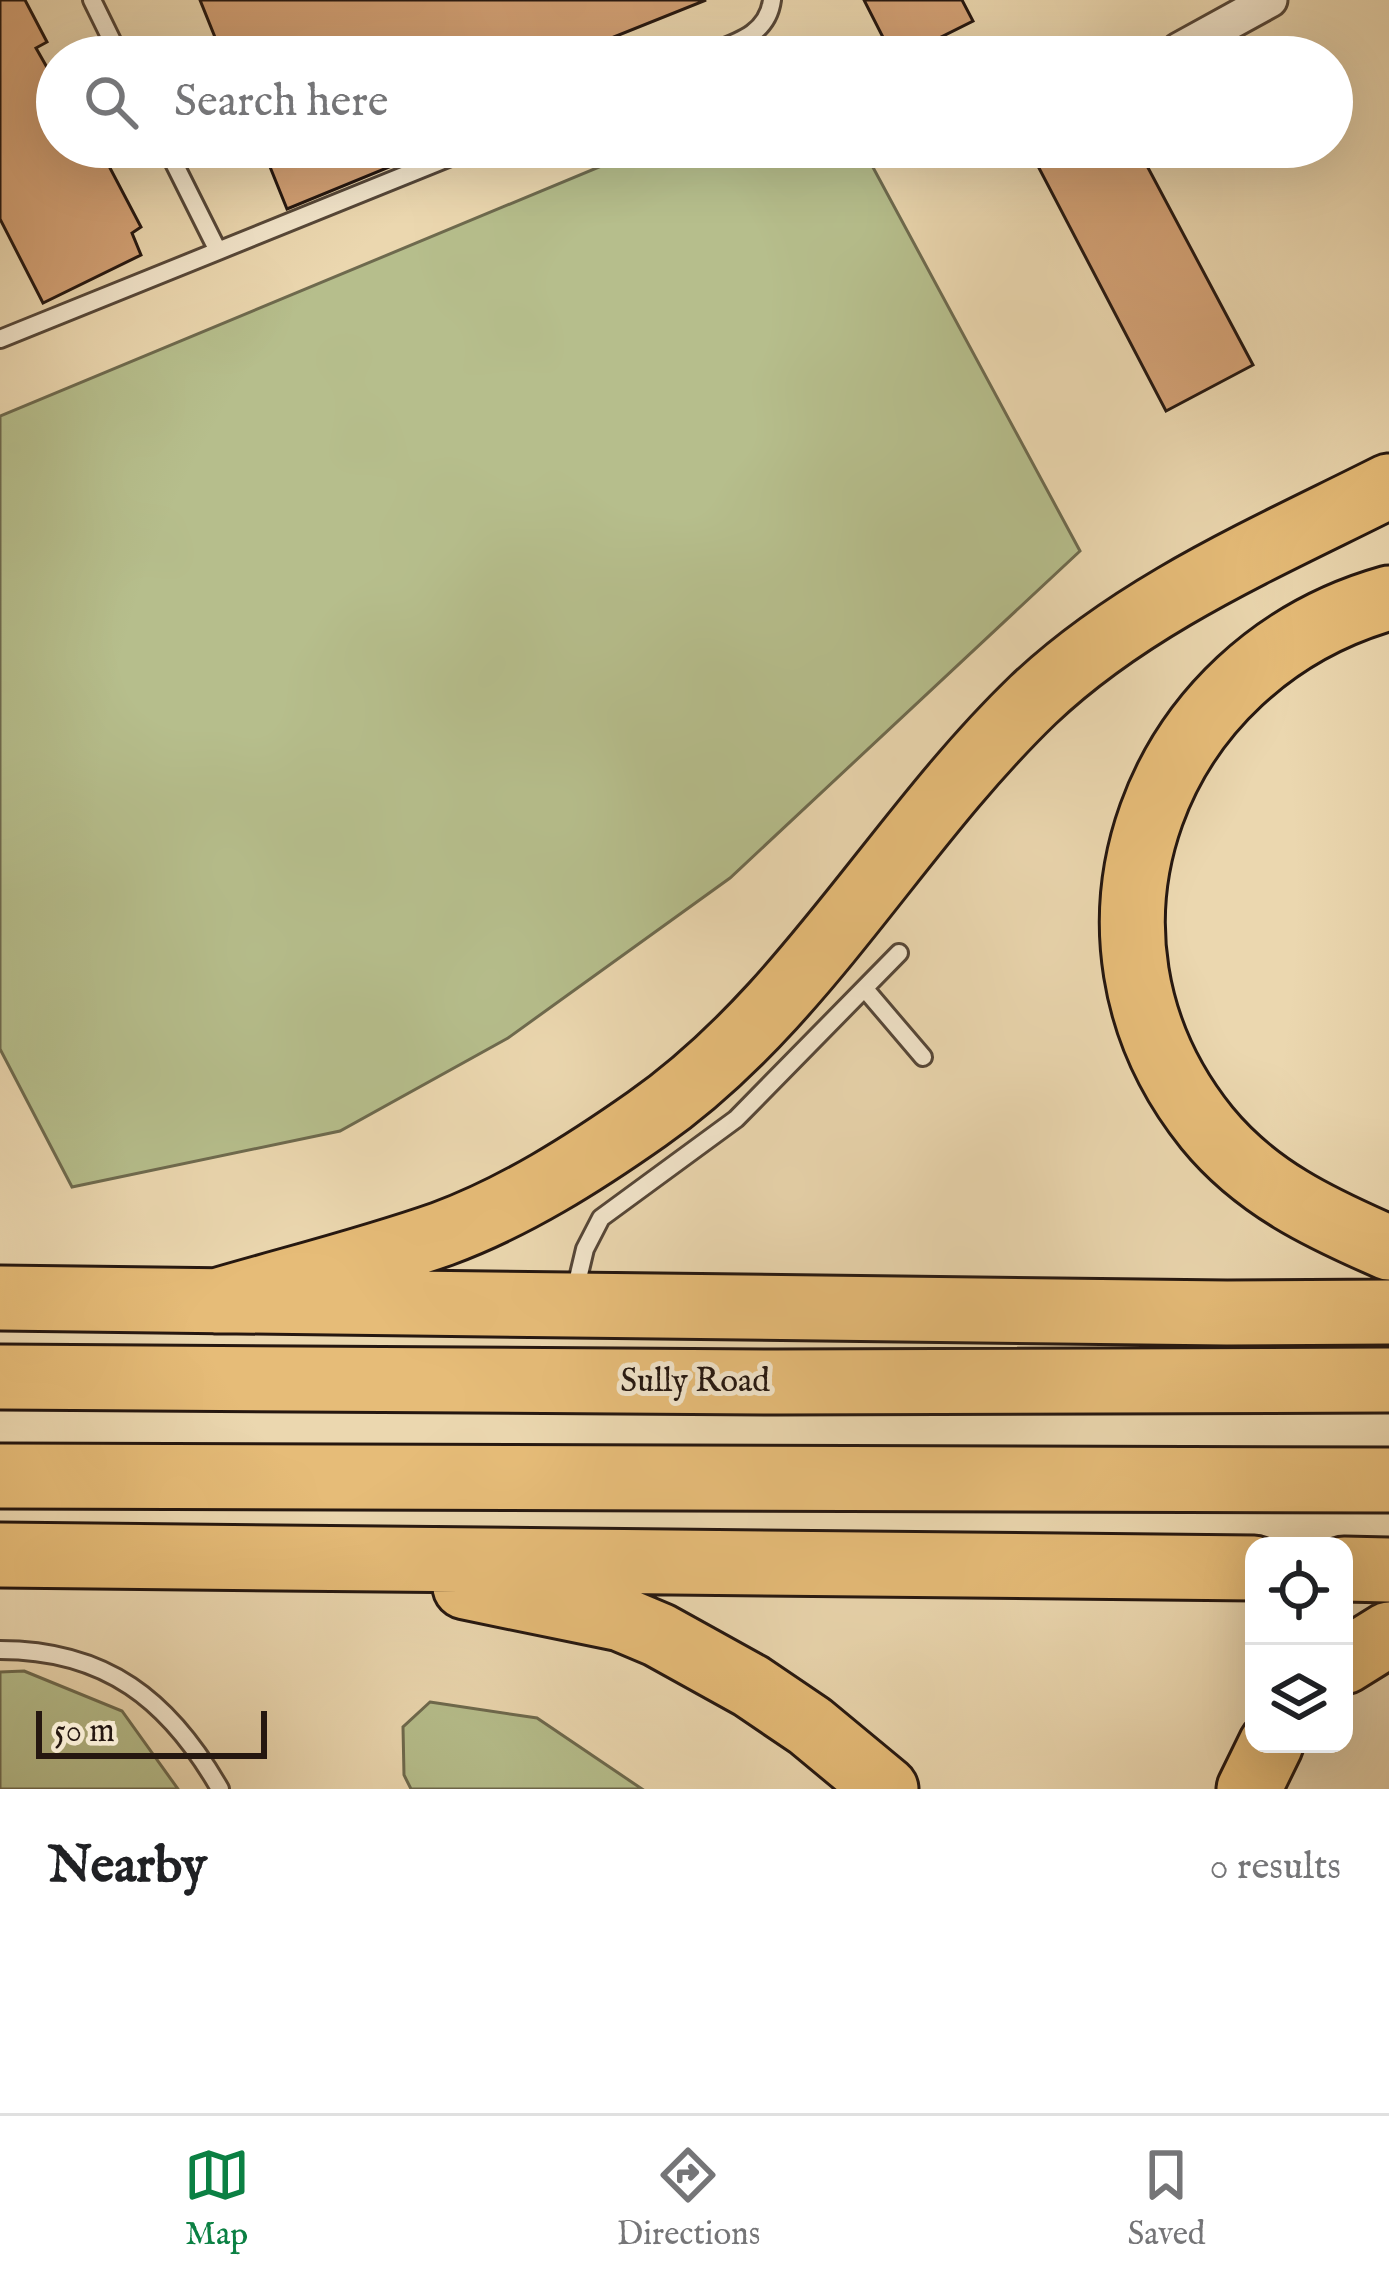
<!DOCTYPE html>
<html lang="en">
<head>
<meta charset="utf-8">
<style>
  body { margin:0; font-family:"IM FELL English",serif; background:#f2f2f2; color:#202124 }
  .controls { position:absolute; right:36px; bottom:36px; display:grid; overflow:hidden; border-radius:24px; box-shadow:0 12px 48px #0002 }
  .controls button { width:108px; height:108px; display:grid; place-items:center; padding:0; border:0; border-bottom:3px solid #e0e0e0; background:#fff; color:#202124; font:60px sans-serif }
  .scale { position:absolute; left:36px; bottom:30px; width:231px; box-sizing:border-box; padding-left:12px; border:6px solid #251710; border-top:0; font-size:33px; line-height:42px; white-space:nowrap; color:#251710; -webkit-text-stroke:9px #f2e5cb; paint-order:stroke }
  .list { margin:0; padding:0; list-style:none }
  h2 { display:flex; justify-content:space-between; align-items:center; height:156px; margin:0; padding:0 48px; font-size:51px }
  h2 small { font-size:39px; font-weight:400; color:#757577 }
  .icon { flex:none; width:66px; height:66px; fill:none; stroke:currentColor; stroke-width:2; stroke-linecap:round; stroke-linejoin:round }
  .map { position:relative; flex:none; width:1389px; height:1789px; overflow:hidden }
  .search { position:absolute; background:#fff; box-shadow:0 12px 48px #0002; left:36px; right:36px; top:36px; height:132px; display:flex; align-items:center; gap:30px; box-sizing:border-box; padding:0 42px; border-radius:66px; color:#757577; font-size:45px }
  .sheet { height:324px; background:#fff }
  nav { display:flex; justify-content:space-around; align-items:center; box-sizing:border-box; height:168px; border-top:3px solid #e0e0e0; background:#fff; font-size:33px; color:#757577 }
  nav a { display:grid; justify-items:center; gap:6px }
  nav .on { color:#0b8043 }
  .map>svg:first-child { display:block }
  .green { fill:#b6be8c; stroke:#6e6a4e; stroke-width:3 }
  .building { fill:#d3a175; stroke:#251710; stroke-width:3 }
  .lines { fill:none; stroke-linecap:round; stroke-linejoin:round }
  .service-casing { stroke:#564738; stroke-width:22 }
  .minor-casing { stroke:#564738; stroke-width:39 }
  .motorway-casing { stroke:#251710; stroke-width:69 }
  .service { stroke:#f2e5cb; stroke-width:16 }
  .minor { stroke:#f2e5cb; stroke-width:33 }
  .motorway { stroke:#e6bc78; stroke-width:63 }
  .labels { text-anchor:middle; dominant-baseline:central; stroke-width:10; stroke-linejoin:round; paint-order:stroke }
  .street-label { font-size:33px; fill:#251710; stroke:#f2e5cb }
</style>
</head>
<body>
<div class="map">
<svg width="1389" height="1789" viewBox="0 0 1389 1789">
  <rect width="100%" height="100%" fill="#ebd7af"/>
  <filter id="stains"><feTurbulence type="fractalNoise" baseFrequency=".00167" numOctaves="4"/><feColorMatrix values="0 0 0 0 .2 0 0 0 0 .09 0 0 0 0 .02 0 0 0 .5 -.17"/></filter>
  <radialGradient id="worn" r=".72"><stop offset=".6" stop-color="#630" stop-opacity="0"/><stop offset="1" stop-color="#630" stop-opacity=".3"/></radialGradient>
  <path class="green" d="M647 147H862L1080 551 730 878 508 1038 340 1131 72 1187 0 1049V416Z
    M24 1671 122 1711 178 1789H0V1672Z
    M430 1702 537 1718 642 1789H411L404 1775 403 1727Z"/>
  <path class="building" d="M0 0H25L47 42 36 48 57 85V147H99L141 227 132 233 141 255 43 303 0 219Z
    M200 0H706L564 57H223Z
    M864 0H962L973 21 901 57H893Z
    M262 147H418L421 154 287 209Z
    M1028 147H1137L1253 365 1166 411Z"/>
  <g class="lines">
    <defs>
      <path id="service" d="M92 0 120 57
        M699 57C730 44 767 38 772 0
        M218 251 475 147
        M0 339 218 251 166 147
        M865 989 923 1057
        M575 1291 585 1249 601 1218 736 1119 899 953
        M0 1650C106 1650 169 1700 220 1789"/>
      <path id="minor" d="M1179 50 1270 0"/>
      <path id="motorway" d="M1389 598C1155 664 1050 933 1207 1128 1256 1188 1320 1218 1389 1248
        M0 1298 1227 1313 1389 1312
        M216 1301C291 1279 368 1260 442 1234 515 1207 583 1164 647 1119 804 1009 896 832 1033 700 1134 604 1266 548 1389 486
        M0 1377 778 1382 1389 1380
        M0 1476 1389 1480
        M0 1555 1254 1568
        M1344 1569 1389 1570
        M465 1587 621 1619 659 1635 751 1686 810 1726 886 1789
        M1344 1662 1389 1634
        M1249 1789 1271 1744"/>
    </defs>
    <use href="#service" class="service-casing"/>
    <use href="#minor" class="minor-casing"/>
    <use href="#motorway" class="motorway-casing"/>
    <use href="#service" class="service"/>
    <use href="#minor" class="minor"/>
    <use href="#motorway" class="motorway"/>
  </g>
  <g class="labels">
    <g class="street-label">
      <text x="695" y="1382">Sully Road</text>
    </g>
  </g>
  <rect width="100%" height="100%" filter="url(#stains)"/>
  <rect width="100%" height="100%" fill="url(#worn)"/>
</svg>
<div class="controls">
<button><svg class="icon" aria-label="locate" viewBox="0 0 24 24"><circle cx="12" cy="12" r="6"/><path d="M12 2v4M12 18v4M2 12h4M18 12h4"/></svg></button>
<button><svg class="icon" aria-label="layers" viewBox="0 0 24 24"><path d="M12 4l9 5-9 5-9-5zM3 14l9 5 9-5"/></svg></button>
</div>
<div class="scale">50 m</div>
<div class="search"><svg class="icon" aria-label="search" viewBox="0 0 24 24"><circle cx="10" cy="10" r="6"/><path d="M15 15l6 6"/></svg>Search here</div>
</div>
<section class="sheet">
<h2>Nearby<small>0 results</small></h2>
<ul class="list">
</ul>
</section>
<nav>
<a class="on"><svg class="icon" aria-label="map" viewBox="0 0 24 24"><path d="M3 6l6-2 6 2 6-2v14l-6 2-6-2-6 2zM9 4v14M15 6v14"/></svg>Map</a>
<a><svg class="icon" aria-label="directions" viewBox="0 0 24 24"><path d="M12 3l9 9-9 9-9-9zM9 14v-3h6M13 9l2 2-2 2"/></svg>Directions</a>
<a><svg class="icon" aria-label="saved" viewBox="0 0 24 24"><path d="M7 4h10v16l-5-4-5 4z"/></svg>Saved</a>
</nav>
</body>
</html>
